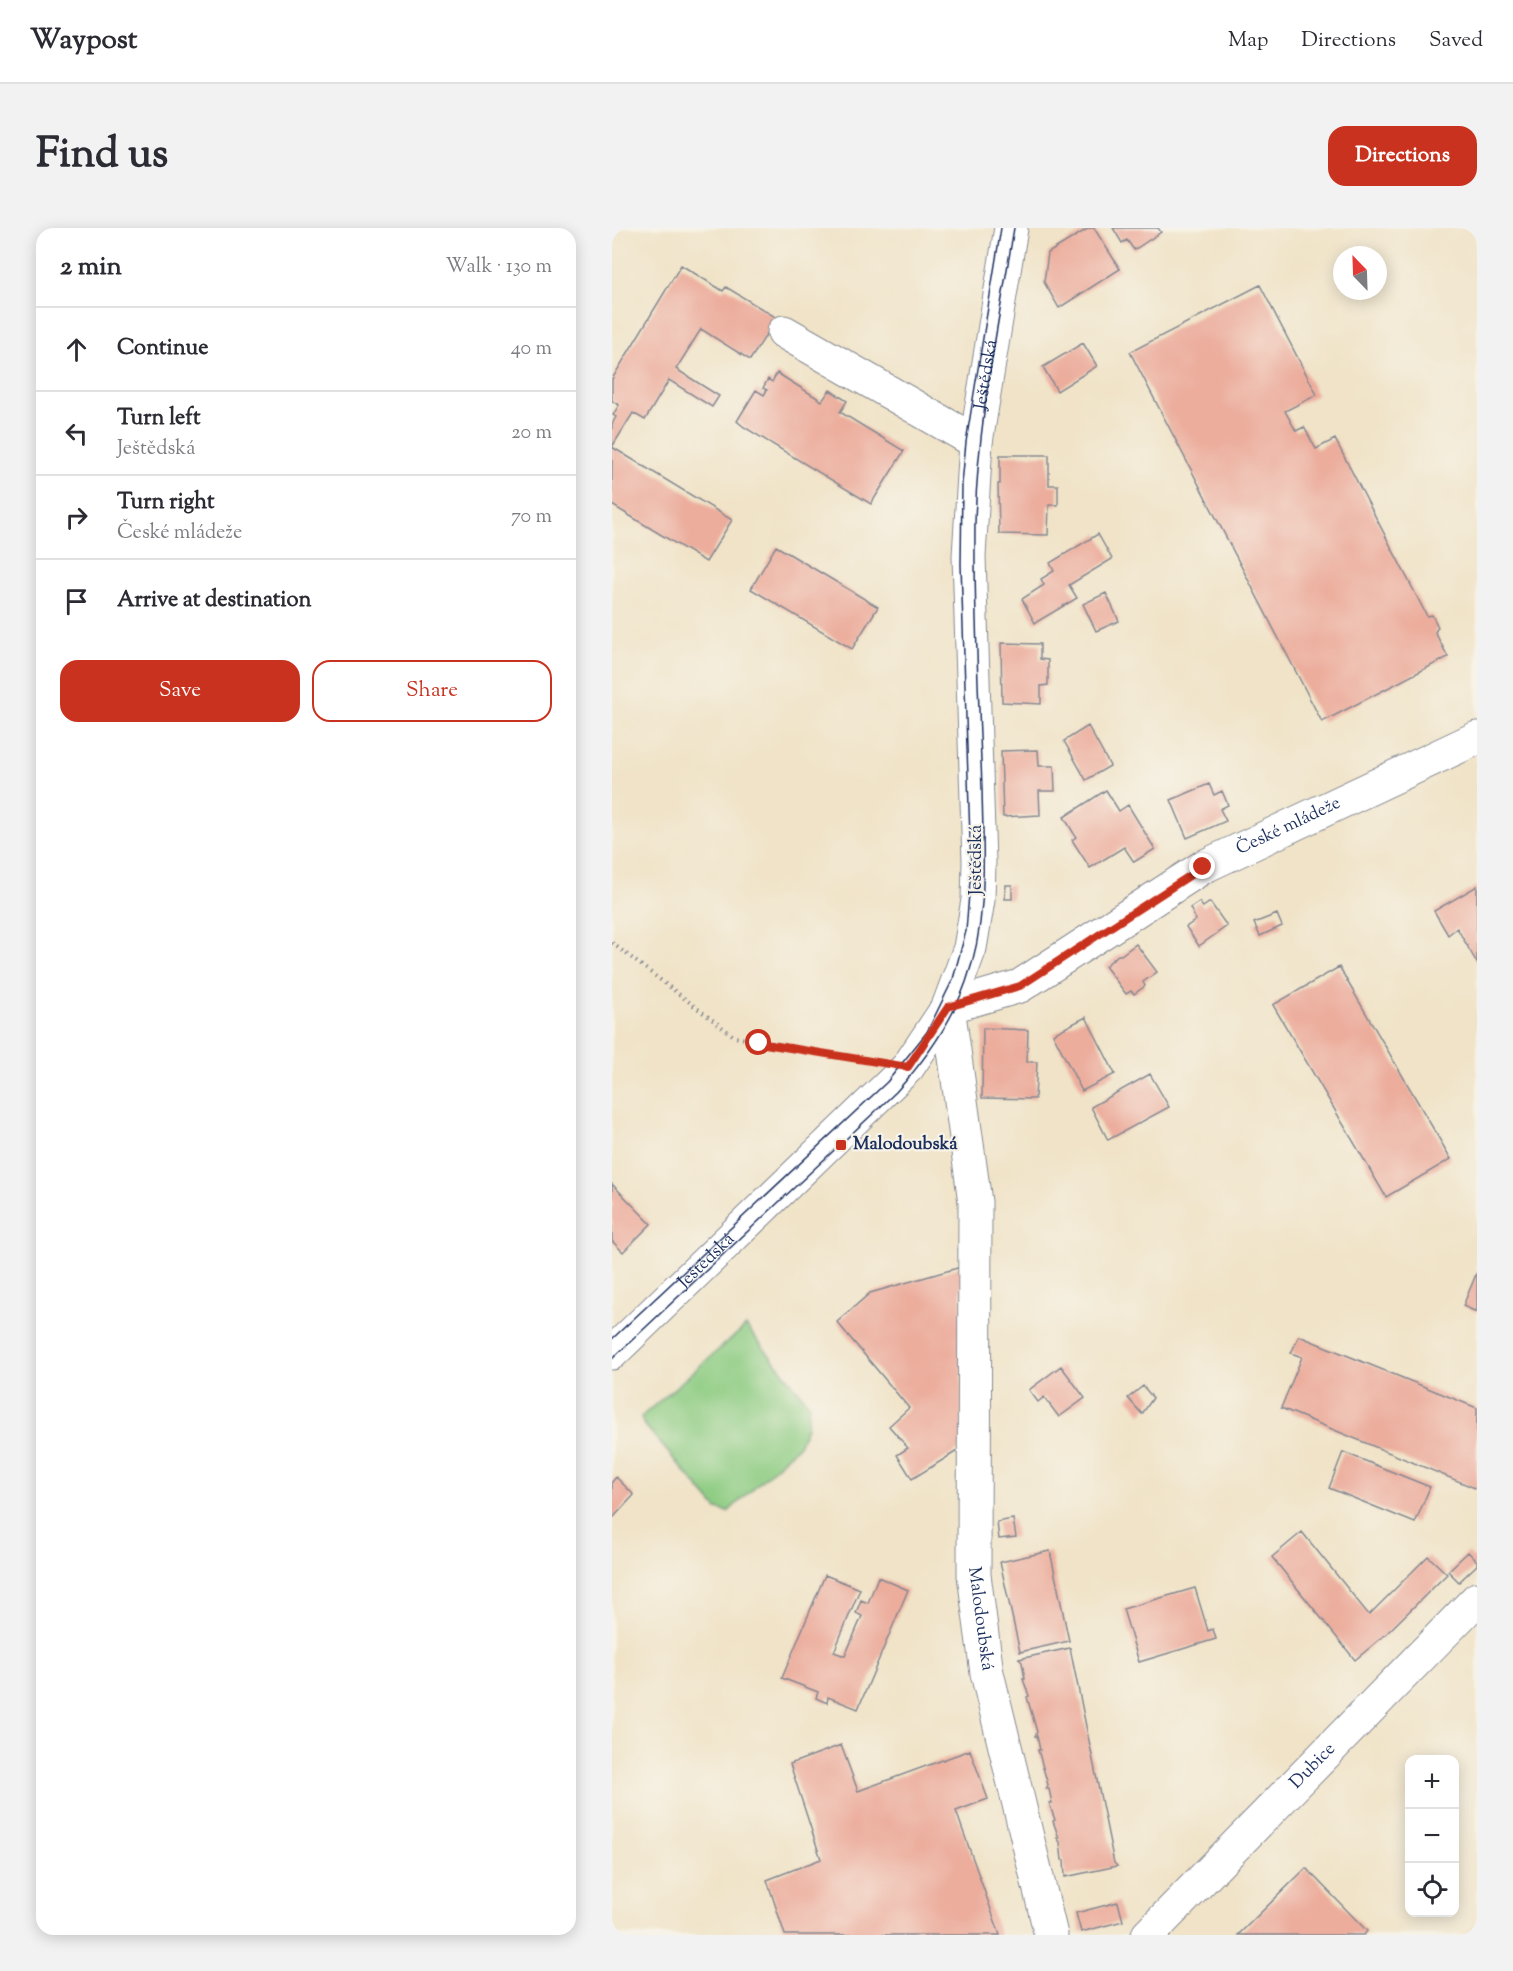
<!DOCTYPE html>
<html lang="en">
<head>
<meta charset="utf-8">
<style>
  body { margin:0; font-family:"Sorts Mill Goudy",serif; background:#f2f2f3; color:#2b2b33 }
  .controls { position:absolute; right:18px; bottom:18px; display:grid; overflow:hidden; border-radius:12px; box-shadow:0 3px 15px #0003 }
  .controls button { width:54px; height:54px; display:grid; place-items:center; padding:0; border:0; border-bottom:2px solid #e1e1e2; background:#fff; color:#2b2b33; font:30px sans-serif }
  .compass { position:absolute; left:721px; top:18px; width:54px; height:54px; border-radius:50%; background:#fff; box-shadow:0 3px 15px #0003; rotate:337deg }
  .stop { position:absolute; width:18px; height:18px; margin:-14px; border:4px solid #c8321e; border-radius:50%; background:#fff }
  .stop.end { background:#c8321e; border-color:#fff; box-shadow:0 2px 6px #0008 }
  .list { margin:0; padding:0; list-style:none }
  h2 { display:flex; justify-content:space-between; align-items:center; height:78px; margin:0; padding:0 24px; font-size:26px }
  h2 small { font-size:20px; font-weight:400; color:#7c7c81 }
  .list li { display:grid; grid-template-columns:39px 1fr auto; gap:18px; align-items:center; box-sizing:border-box; height:84px; padding:0 24px; border-top:2px solid #e1e1e2 }
  .list b { display:block; font-size:22px; white-space:nowrap }
  .list p { margin:0; font-size:20px; white-space:nowrap; color:#7c7c81 }
  .list em { font-size:20px; font-style:normal; color:#7c7c81 }
  .actions { display:flex; gap:12px; padding:18px 24px }
  .actions a { flex:1; padding:14px 0; border:2px solid #c8321e; border-radius:18px; text-align:center; font-size:21px; color:#c8321e }
  .actions .main { background:#c8321e; color:#fff }
  .icon { flex:none; width:33px; height:33px; fill:none; stroke:currentColor; stroke-width:2; stroke-linecap:round; stroke-linejoin:round }
  .map { position:relative; flex:none; width:865px; height:1707px; overflow:hidden; border-radius:18px }
  header { display:flex; align-items:center; gap:36px; box-sizing:border-box; height:84px; padding:0 30px; background:#fff; border-bottom:2px solid #e1e1e2 }
  header strong { font-size:28px }
  nav { display:flex; gap:33px; margin-inline-start:auto; font-size:21px }
  .intro { display:flex; align-items:center; justify-content:space-between; box-sizing:border-box; height:144px; padding:0 36px }
  h1 { margin:0; font-size:42px }
  .button { padding:15px 27px; border-radius:18px; background:#c8321e; color:#fff; font-size:21px; font-weight:700 }
  main { display:flex; gap:36px; padding:0 36px }
  aside { flex:1; background:#fff; border-radius:18px; box-shadow:0 3px 15px #0003 }
  .map>svg:first-child { display:block }
  .pitch { fill:#8dcc82; stroke:#547e70; stroke-width:1.5 }
  .building { fill:#ecad9d }
  .lines { fill:none; stroke-linecap:round; stroke-linejoin:round }
  .minor-casing { stroke:#868992; stroke-width:35 }
  .path { stroke:#868992; stroke-width:4; stroke-dasharray:1.5 4.5; stroke-linecap:butt }
  .minor { stroke:#fff; stroke-width:33 }
  .tram { stroke:#1b2f5e; stroke-width:1.5 }
  .route { stroke:#c8321e; stroke-width:8 }
  .poi-dot { fill:#c8321e; stroke:#f7f3e8; stroke-width:2 }
  .labels { text-anchor:middle; dominant-baseline:central; stroke-width:4.5; stroke-linejoin:round; paint-order:stroke }
  .street-label { font-size:18px; fill:#1b2f5e; stroke:#f7f3e8 }
  .poi-label { font-size:18px; font-weight:bold; fill:#1b2f5e; stroke:#f7f3e8; text-anchor:start }
</style>
</head>
<body>
<header>
<strong>Waypost</strong>
<nav><a>Map</a><a>Directions</a><a>Saved</a></nav>
</header>
<div class="intro"><h1>Find us</h1><a class="button">Directions</a></div>
<main>
<aside>
<h2>2 min<small>Walk · 130 m</small></h2>
<ul class="list">
<li><svg class="icon" aria-label="ahead" viewBox="0 0 24 24"><path d="M12 20V5M6 11l6-6 6 6"/></svg><div><b>Continue</b></div><em>40 m</em></li>
<li><svg class="icon" aria-label="left" viewBox="0 0 24 24"><path d="M17 20v-9H6M10 6l-5 5 5 5"/></svg><div><b>Turn left</b><p>Ještědská</p></div><em>20 m</em></li>
<li><svg class="icon" aria-label="right" viewBox="0 0 24 24"><path d="M7 20v-9h11M14 6l5 5-5 5"/></svg><div><b>Turn right</b><p>České mládeže</p></div><em>70 m</em></li>
<li><svg class="icon" aria-label="arrive" viewBox="0 0 24 24"><path d="M6 21V4h12l-3 4 3 4H6"/></svg><div><b>Arrive at destination</b></div></li>
</ul>
<div class="actions"><a class="main">Save</a><a>Share</a></div>
</aside>
<div class="map">
<svg width="865" height="1707" viewBox="0 0 865 1707">
  <rect width="100%" height="100%" fill="#f7f3e8"/>
  <filter id="ink" filterUnits="userSpaceOnUse"><feTurbulence type="fractalNoise" baseFrequency=".0167" numOctaves="2"/><feDisplacementMap in="SourceGraphic" scale="12" xChannelSelector="R" yChannelSelector="G"/><feConvolveMatrix kernelMatrix="1 2 1 2 8 2 1 2 1" color-interpolation-filters="sRGB"/></filter>
  <filter id="wash" filterUnits="userSpaceOnUse"><feTurbulence type="fractalNoise" baseFrequency=".008" numOctaves="4" result="noise"/><feDisplacementMap in="SourceGraphic" scale="24" xChannelSelector="R" yChannelSelector="G"/><feGaussianBlur stdDeviation="1.35" result="paint"/><feColorMatrix in="noise" values="0 0 0 0 0 0 0 0 0 0 0 0 0 0 0 0 0 1.4 0 .05"/><feComposite in="paint" operator="in"/></filter>
  <g filter="url(#wash)">
    <rect width="100%" height="100%" fill="#f0e3c7"/>
    <path class="pitch" d="M134 1098 197 1176 195 1199 187 1217 116 1284 105 1281 31 1195 29 1189Z"/>
    <g id="blocks">
      <path class="building" d="M477 0H482L508 41 447 80 432 54 436 25Z
        M501 0H546L549 4 522 22 515 12 510 15Z
        M69 37 111 63 114 59 165 90 138 132 89 101 64 141 107 168 100 179 57 152 33 192 21 185 0 219V196L4 189 1 187 7 177 0 173V151Z
        M648 57 705 167 673 183 684 203 692 199 704 221 723 211 815 388 820 387 826 399 823 404 836 429 710 494 518 124Z
        M471 115 485 138 445 163 431 139Z
        M165 145 210 173 218 162 235 173 228 184 292 223 259 276 132 199 125 193 144 162 152 167 155 162 151 160 156 151 160 154Z
        M0 219 120 292 94 334 0 277Z
        M388 227H437V257H446V277H437L436 307 387 306 386 256H388Z
        M486 306 500 331 457 357 465 370 423 395 410 371 432 357 429 351 442 343 438 335Z
        M164 318 266 379 240 421 139 361Z
        M494 365 507 393 484 403 471 376Z
        M389 415 428 416V431L436 432V457L429 458V476L390 474Z
        M476 498 498 538 474 552 452 513Z
        M426 522 427 538H442L443 563H427L428 587 391 589 389 523Z
        M597 556 602 567 610 563 616 577 608 581 614 593 575 610 559 572Z
        M494 562 507 583 516 577 543 621 522 634 512 619 478 640 460 612 464 609 452 589Z
        M394 657H400V671H393Z
        M865 658V735L845 700 836 707 822 683Z
        M587 674 591 679 598 674 615 698 587 718 574 699 584 692 578 680Z
        M665 686 670 698 648 708 642 695Z
        M524 716 545 744 531 754 533 758 522 766 519 763 514 766 493 738 506 727H509Z
        M727 739 839 931 774 969 661 777Z
        M474 789 503 846 470 863 441 806Z
        M371 800 416 802 415 834H425L423 871 370 870Z
        M538 846 557 879 496 912 479 879Z
        M0 956 39 996 11 1024 0 1013Z
        M349 1039 350 1220 300 1251 285 1227 296 1220 277 1198 297 1180 225 1094 258 1065Z
        M865 1044V1084L851 1078Z
        M687 1108 865 1180V1261L669 1180 690 1129 679 1125Z
        M449 1138 473 1170 447 1189 432 1169 426 1174 417 1162Z
        M531 1158 541 1170 530 1186 516 1170Z
        M731 1224 818 1259 803 1295 717 1260Z
        M4 1249 22 1267 0 1291V1254Z
        M401 1291 404 1309 387 1311 385 1294Z
        M690 1304 757 1387 816 1328 835 1346 773 1407 743 1432 660 1329Z
        M438 1323 457 1413 408 1424 388 1334Z
        M856 1324 865 1333V1337L847 1354 836 1343Z
        M213 1347 248 1361 222 1424 233 1428 250 1388 244 1385 249 1372 256 1375 266 1349 296 1362 246 1481 216 1469 215 1475 204 1470 206 1464 170 1450Z
        M583 1360 596 1403 601 1401 604 1411 527 1434 511 1381Z
        M458 1420 502 1635 505 1638 453 1649 452 1632H450L448 1614 445 1610H447L441 1593 443 1592 437 1575H440L437 1561H434L436 1557 426 1522H428L425 1508H423L425 1504 415 1469 417 1468 411 1451H413L410 1434 407 1431Z
        M229 1517 246 1563 358 1522 376 1571 344 1583 388 1707H173L155 1652 209 1631 178 1536Z
        M694 1640 755 1703 752 1707H626Z
        M506 1674 511 1693 469 1704 464 1685Z"/>
    </g>
  </g>
  <g filter="url(#ink)">
    <use href="#blocks" fill-opacity="0" stroke="#868992" stroke-width="1.5"/>
    <g class="lines">
      <defs>
        <g id="minor">
          <path d="M172 104 364 214"/>
          <path id="s1" d="M336 779 363 974 362 1347 375 1445 439 1707"/>
          <path id="s2" d="M336 779 408 758 591 639 865 510"/>
          <path id="s3" d="M0 1125 296 839 336 779 358 720 366 672 367 634 357 328 364 214 399 0"/>
          <path id="s4" d="M536 1707 865 1371"/>
        </g>
      </defs>
      <use href="#minor" class="minor-casing"/>
      <path class="path" d="M0 715 123 809 260 833"/>
      <use href="#minor" class="minor"/>
      <path class="tram" d="M0 1111 275 854 315 804 341 751 354 703 359 641 349 337 350 256 354 214 389 0
        M0 1131 284 864C314 831 339 796 354 754 377 691 371 626 370 560 367 473 362 385 363 297 365 197 386 98 402 0"/>
    </g>
  </g>
  <g class="lines" filter="url(#ink)">
    <path class="route" d="M147 815 296 839 336 779 408 758 591 639"/>
  </g>
  <rect class="poi-dot" x="223" y="911" width="12" height="12" rx="3"/>
  <g class="labels">
    <g class="street-label">
      <text stroke="none"><textPath href="#s3" startOffset="1122">Ještědská</textPath></text>
      <text stroke="none"><textPath href="#s2" startOffset="388">České mládeže</textPath></text>
      <text transform="translate(365 632) rotate(-90)">Ještědská</text>
      <text stroke="none"><textPath href="#s3" startOffset="132">Ještědská</textPath></text>
      <text stroke="none"><textPath href="#s1" startOffset="614">Malodoubská</textPath></text>
      <text stroke="none"><textPath href="#s4" startOffset="236">Dubice</textPath></text>
    </g>
    <g class="poi-label">
      <text x="241" y="917">Malodoubská</text>
    </g>
  </g>
</svg>
<div class="controls">
<button>+</button>
<button>−</button>
<button><svg class="icon" aria-label="locate" viewBox="0 0 24 24"><circle cx="12" cy="12" r="6"/><path d="M12 2v4M12 18v4M2 12h4M18 12h4"/></svg></button>
</div>
<svg class="compass" viewBox="-18 -18 36 36"><path d="M0-13l5 13h-10z" fill="#e53935"/><path d="M0 13l5-13h-10z" fill="#7c7c81"/></svg>
<div class="stop" style="left:147px;top:815px"></div>
<div class="stop end" style="left:591px;top:639px"></div>
</div>
</main>
</body>
</html>
